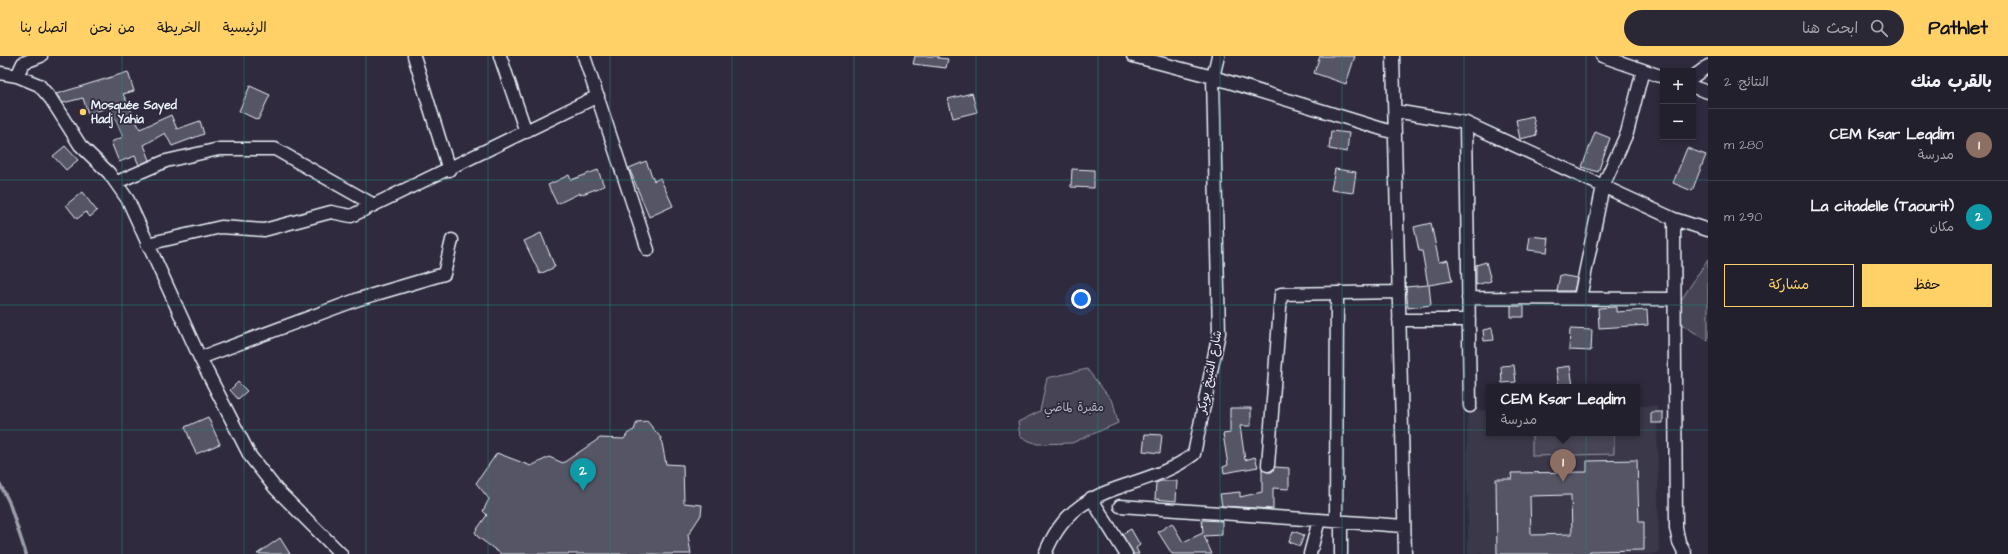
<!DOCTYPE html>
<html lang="ar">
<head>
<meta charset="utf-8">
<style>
  body { margin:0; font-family:"Architects Daughter","Playpen Sans Arabic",sans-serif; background:#2b2836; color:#f1f3f6; direction:rtl }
  .controls { position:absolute; right:12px; top:12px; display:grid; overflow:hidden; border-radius:0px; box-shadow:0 2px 6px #0003 }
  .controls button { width:36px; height:36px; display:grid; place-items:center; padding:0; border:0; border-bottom:1px solid #403e4a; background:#23202e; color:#f1f3f6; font:20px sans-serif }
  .you { position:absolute; left:1081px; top:243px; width:14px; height:14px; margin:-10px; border:3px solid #fff; border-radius:50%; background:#1a73e8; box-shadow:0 0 0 6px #1a73e833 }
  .badge { display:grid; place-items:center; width:26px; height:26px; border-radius:50%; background:#ffd166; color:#fff; font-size:13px; font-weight:700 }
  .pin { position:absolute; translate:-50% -33px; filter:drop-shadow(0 1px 2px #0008) }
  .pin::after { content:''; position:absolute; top:21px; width:14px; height:12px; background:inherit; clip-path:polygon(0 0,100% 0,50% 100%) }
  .popup { position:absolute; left:1486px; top:328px; width:154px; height:52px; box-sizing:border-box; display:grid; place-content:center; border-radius:0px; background:#23202e; filter:drop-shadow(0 1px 3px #0005); font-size:13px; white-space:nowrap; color:#a3a3aa }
  .popup b { font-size:15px; color:#f1f3f6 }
  .popup::after { content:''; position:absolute; left:50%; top:100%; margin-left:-8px; border:8px solid transparent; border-top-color:#23202e }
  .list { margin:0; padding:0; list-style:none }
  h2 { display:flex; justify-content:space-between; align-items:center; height:52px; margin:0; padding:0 16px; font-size:17px }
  h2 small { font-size:13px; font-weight:400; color:#a3a3aa }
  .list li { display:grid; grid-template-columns:26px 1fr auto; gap:12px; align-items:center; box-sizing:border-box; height:72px; padding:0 16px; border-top:1px solid #403e4a }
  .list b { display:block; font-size:15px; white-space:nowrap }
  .list p { margin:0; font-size:13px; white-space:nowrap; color:#a3a3aa }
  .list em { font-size:13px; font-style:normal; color:#a3a3aa }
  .actions { display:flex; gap:8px; padding:12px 16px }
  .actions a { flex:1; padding:9px 0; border:1px solid #ffd166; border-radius:0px; text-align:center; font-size:14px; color:#ffd166 }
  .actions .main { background:#ffd166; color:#111 }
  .icon { flex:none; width:22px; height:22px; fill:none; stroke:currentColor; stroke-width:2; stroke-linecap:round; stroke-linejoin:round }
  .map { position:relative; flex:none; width:1708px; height:498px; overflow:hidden; direction:ltr }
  header { display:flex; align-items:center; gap:24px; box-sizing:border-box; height:56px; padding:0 20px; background:#ffd166; color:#111 }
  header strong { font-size:19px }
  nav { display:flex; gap:22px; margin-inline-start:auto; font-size:14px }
  .search { width:280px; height:36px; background:#2b2836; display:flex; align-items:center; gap:10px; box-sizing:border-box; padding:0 14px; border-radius:22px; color:#a3a3aa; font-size:15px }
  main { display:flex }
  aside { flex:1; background:#23202e }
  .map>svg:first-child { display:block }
  .built { fill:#3b3749 }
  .green { fill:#464455; stroke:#979aa6 }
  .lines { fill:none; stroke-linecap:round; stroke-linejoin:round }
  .stream { stroke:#9c9fab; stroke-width:3.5 }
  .building { fill:#575565; stroke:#e8f1f8; fill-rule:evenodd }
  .minor-casing { stroke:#e8f1f8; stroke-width:15 }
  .minor { stroke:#2f2a3d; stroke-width:12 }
  .grid { fill:none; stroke:#25827c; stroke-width:1; stroke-opacity:0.55 }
  .poi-dot { fill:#ffd166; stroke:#2f2a3d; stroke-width:1.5 }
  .labels { text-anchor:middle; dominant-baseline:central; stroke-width:3.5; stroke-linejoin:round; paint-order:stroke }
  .poi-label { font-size:12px; font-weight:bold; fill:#e8f1f8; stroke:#2f2a3d; text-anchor:start }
  .street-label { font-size:12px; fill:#e8f1f8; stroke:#2f2a3d }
  .park-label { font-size:12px; fill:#afb4bf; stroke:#2f2a3d }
</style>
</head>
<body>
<header>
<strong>Pathlet</strong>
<div class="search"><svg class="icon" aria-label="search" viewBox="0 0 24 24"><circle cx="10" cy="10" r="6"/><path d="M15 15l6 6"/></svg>ابحث هنا</div>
<nav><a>الرئيسية</a><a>الخريطة</a><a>من نحن</a><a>اتصل بنا</a></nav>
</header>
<main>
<aside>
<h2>بالقرب منك<small>النتائج: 2</small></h2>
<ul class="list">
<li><span class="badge" style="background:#8d6e63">1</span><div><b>CEM Ksar Leqdim</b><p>مدرسة</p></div><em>280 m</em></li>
<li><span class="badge" style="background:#0f9aa8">2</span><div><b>La citadelle (Taourit)</b><p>مكان</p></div><em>290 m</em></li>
</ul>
<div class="actions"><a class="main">حفظ</a><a>مشاركة</a></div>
</aside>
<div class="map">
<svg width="1708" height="498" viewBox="0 0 1708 498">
  <rect width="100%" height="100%" fill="#2f2a3d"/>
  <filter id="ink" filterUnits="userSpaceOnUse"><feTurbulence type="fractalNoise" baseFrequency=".025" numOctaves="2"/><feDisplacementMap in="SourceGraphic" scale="8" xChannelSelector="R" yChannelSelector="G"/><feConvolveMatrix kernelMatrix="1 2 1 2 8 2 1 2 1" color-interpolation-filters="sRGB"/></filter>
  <g filter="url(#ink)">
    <path class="built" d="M1637 350H1657L1659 496 1652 498H1468L1467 355 1489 354V377H1637Z"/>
    <path class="green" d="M1708 203V285L1670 261Z
      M1087 313 1113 346 1118 367 1072 387 1037 388 1020 381 1018 366 1040 355 1047 322Z
      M1532 377H1614V398L1532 400Z"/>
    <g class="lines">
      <path class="stream" d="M0 428 9 446 26 498"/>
    </g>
    <path class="building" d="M915 0H938V2L948 3 946 12 913 8Z
      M1320 0H1355L1346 28 1314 17Z
      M128 16 134 35 123 38 140 73 171 59 177 73 200 65 204 78 172 90 165 77 144 89 150 104 139 109 135 100 119 106 111 86 123 81 110 51 88 58 83 42 63 47 56 38Z
      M250 30 270 39 258 64 239 55Z
      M972 37 977 56 953 62 948 43Z
      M1533 60 1537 79 1520 83 1516 64Z
      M1331 75 1349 77 1347 96 1329 93Z
      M1595 76 1610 82 1598 116 1582 111Z
      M65 90 78 104 66 114 53 100Z
      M1687 92 1706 99 1692 135 1673 127Z
      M646 105 654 125 660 122 673 150 649 161 629 112Z
      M1072 113 1094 114V132L1071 131Z
      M1335 113 1356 116 1353 137 1331 134Z
      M598 114 604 130 580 139V137L557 148 548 129 569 119 571 124Z
      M82 136 97 155 90 161 86 156 77 163 66 149Z
      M1431 167 1439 206 1448 204 1452 225 1429 229 1431 249 1408 252 1406 231 1428 229 1422 195H1419L1414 171Z
      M541 177 555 211 540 218 524 185Z
      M1530 180 1549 182 1547 196 1528 194Z
      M1486 206 1491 225 1476 229V209Z
      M1560 219 1577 222 1574 235H1557Z
      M1511 250H1524V261H1511Z
      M1616 251V256L1647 254 1648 269 1599 272 1598 252Z
      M1492 272 1494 284 1484 285 1483 274Z
      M1570 273 1592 274 1591 295 1569 294Z
      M1514 309 1516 326 1502 327 1501 310Z
      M1570 310 1573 330 1559 331 1556 312Z
      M238 326 247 335 238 343 230 334Z
      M1230 352H1251V370H1240L1245 404 1255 401 1258 411 1224 417 1223 411 1228 409 1223 378 1230 377Z
      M1651 356H1663V367H1651Z
      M208 361 220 388 196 398 185 371Z
      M647 365 661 382 666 408 683 409 684 447 702 449 701 459 688 479 691 498H501L478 481 475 476 487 459 483 455 489 443 476 427 497 397 531 410 549 401 563 407 600 382 624 383 628 377 634 374 637 366Z
      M1145 378 1162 379 1160 397 1143 395Z
      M1637 404 1639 466H1644V494L1590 495V498H1497L1496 423H1512L1511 417 1587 416V405ZM1571 439 1572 478 1531 479 1530 440Z
      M1275 411 1289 412V433L1273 432V453L1222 450 1220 438 1240 436V441L1262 436V413L1268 416H1272Z
      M1161 425H1177L1176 445 1155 443 1156 427Z
      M1202 464 1222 465V479L1204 480 1212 498H1172L1158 476 1172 467 1183 486 1203 477Z
      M1131 473 1140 489 1136 492 1139 498H1133L1122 478Z
      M1293 475 1304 479 1300 490 1289 486Z
      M280 482 290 498H257Z"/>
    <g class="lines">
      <defs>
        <path id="minor" d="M414 0 449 114
          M500 0 526 76
          M584 0 648 194
          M1133 0 1213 21 1395 77
          M1393 0 1405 498
          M1602 0 1663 21
          M0 17 17 20 39 29 51 43 80 89 109 117 128 144 200 302 250 400 276 433 341 498
          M17 20 23 7 41 0
          M1693 21 1708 10
          M1693 31 1708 36
          M1395 55 1466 67 1674 163 1708 174
          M1466 67 1470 350
          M117 126 166 105 219 93H275L374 149
          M1674 163 1676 472 1679 486 1685 498
          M147 188 221 171 264 174 331 156 351 160 598 40
          M1468 242 1674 243
          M1580 242 1603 130 1627 77 1643 14
          M1399 264H1469
          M200 302 359 243 444 218 452 184
          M1268 409 1281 238 1399 236
          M1091 442 1126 498
          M1120 450 1404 470
          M1336 465 1337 237
          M1045 498C1075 421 1140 439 1194 398L1219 277 1213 21 1218 0
          M1310 498 1319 464
          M1341 498V466"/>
      </defs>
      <use href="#minor" class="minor-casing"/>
      <use href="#minor" class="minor"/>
    </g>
  </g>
  <path class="grid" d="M122 0V498M244 0V498M366 0V498M488 0V498M610 0V498M732 0V498M854 0V498M976 0V498M1098 0V498M1220 0V498M1342 0V498M1464 0V498M1586 0V498M0 124H1708M0 249H1708M0 374H1708"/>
  <circle class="poi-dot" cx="83" cy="56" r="4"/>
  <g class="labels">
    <g class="poi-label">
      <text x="91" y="49">Mosquée Sayed<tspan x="91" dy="14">Hadj Yahia</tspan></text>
    </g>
    <g class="street-label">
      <text transform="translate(1210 316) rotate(-79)">شارع الشيخ بوبكر</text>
    </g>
    <g class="park-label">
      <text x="1074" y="351">مقبرة لماضي</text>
    </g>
  </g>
</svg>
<div class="controls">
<button>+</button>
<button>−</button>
</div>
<div class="you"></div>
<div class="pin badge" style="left:1563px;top:426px;background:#8d6e63">1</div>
<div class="popup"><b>CEM Ksar Leqdim</b>مدرسة</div>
<div class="pin badge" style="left:583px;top:435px;background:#0f9aa8">2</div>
</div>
</main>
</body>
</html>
